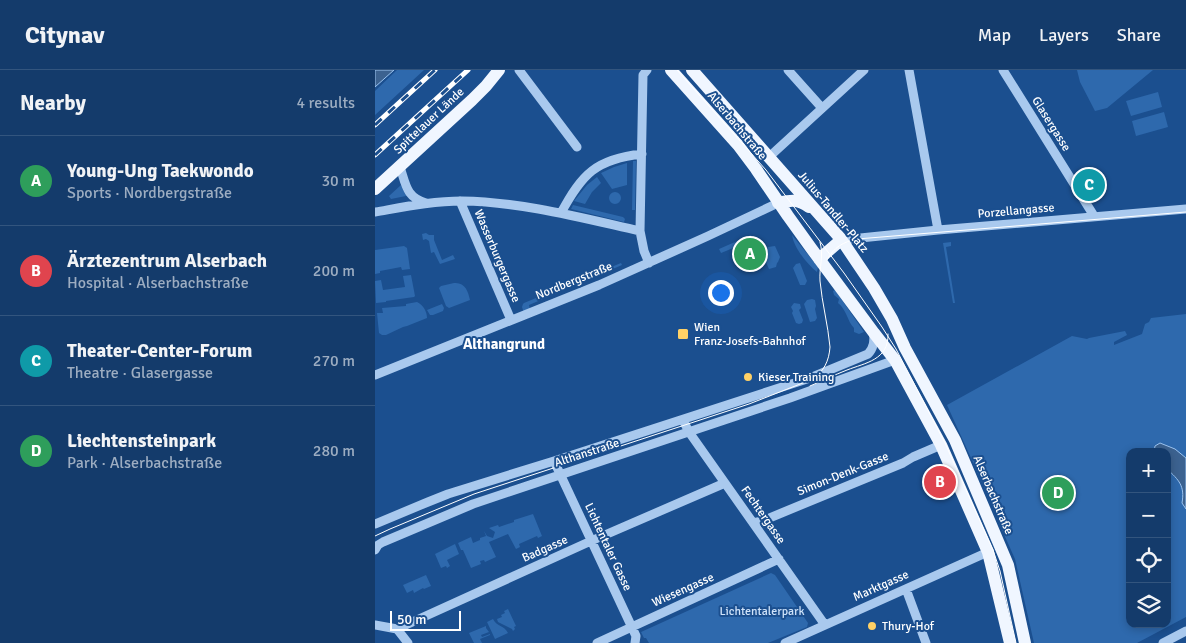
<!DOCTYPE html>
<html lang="en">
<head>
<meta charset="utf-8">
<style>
  body { margin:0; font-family:Signika,sans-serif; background:#1d4271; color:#f1f3f6 }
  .controls { position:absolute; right:15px; bottom:15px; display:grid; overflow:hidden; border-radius:10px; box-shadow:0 2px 8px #0003 }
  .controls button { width:45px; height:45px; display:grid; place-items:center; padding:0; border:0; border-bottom:1px solid #33557e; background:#143b6b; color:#f1f3f6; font:25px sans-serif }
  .scale { position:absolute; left:15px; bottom:12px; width:71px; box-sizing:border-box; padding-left:5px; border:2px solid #fff; border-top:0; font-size:14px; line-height:18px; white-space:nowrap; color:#fff; -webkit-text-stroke:4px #1b4f8f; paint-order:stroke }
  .you { position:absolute; left:345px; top:222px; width:18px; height:18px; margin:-12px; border:4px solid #fff; border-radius:50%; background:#1a73e8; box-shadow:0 0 0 8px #1a73e833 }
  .badge { display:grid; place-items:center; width:32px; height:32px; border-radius:50%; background:#bca0f2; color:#fff; font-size:16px; font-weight:700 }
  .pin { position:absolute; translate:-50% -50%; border:2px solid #fff; box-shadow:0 1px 5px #0006 }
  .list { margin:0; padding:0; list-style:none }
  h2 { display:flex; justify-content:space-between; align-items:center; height:65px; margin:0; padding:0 20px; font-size:21px }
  h2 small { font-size:16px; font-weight:400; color:#9dadc1 }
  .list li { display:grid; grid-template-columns:32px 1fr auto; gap:15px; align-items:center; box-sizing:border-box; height:90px; padding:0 20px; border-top:1px solid #33557e }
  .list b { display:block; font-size:19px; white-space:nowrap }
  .list p { margin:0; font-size:16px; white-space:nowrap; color:#9dadc1 }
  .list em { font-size:16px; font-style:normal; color:#9dadc1 }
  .icon { flex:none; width:28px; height:28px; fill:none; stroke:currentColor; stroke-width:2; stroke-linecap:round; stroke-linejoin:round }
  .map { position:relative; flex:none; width:811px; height:573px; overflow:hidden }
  header { display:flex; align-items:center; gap:30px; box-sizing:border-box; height:70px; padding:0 25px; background:#143b6b; border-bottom:1px solid #33557e }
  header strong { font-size:24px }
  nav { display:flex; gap:28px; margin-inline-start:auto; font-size:18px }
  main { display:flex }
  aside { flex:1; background:#143b6b }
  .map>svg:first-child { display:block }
  .green { fill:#2e69ad; fill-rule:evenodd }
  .water { fill:#3c6290; stroke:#9cc4f0 }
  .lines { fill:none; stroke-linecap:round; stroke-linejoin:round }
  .minor { stroke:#a9c9ee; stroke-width:9 }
  .major { stroke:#f0f6ff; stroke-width:12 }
  .tram { stroke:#fff; stroke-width:1 }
  .rail-casing { stroke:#fff; stroke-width:5 }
  .rail { stroke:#1b4f8f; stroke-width:3; stroke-dasharray:9; stroke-linecap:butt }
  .poi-dot { fill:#ffd166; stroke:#1b4f8f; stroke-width:2 }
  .labels { text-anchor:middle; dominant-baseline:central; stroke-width:4; stroke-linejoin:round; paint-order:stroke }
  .street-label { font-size:12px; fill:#fff; stroke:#1b4f8f }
  .poi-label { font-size:12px; fill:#fff; stroke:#1b4f8f; text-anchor:start }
  .park-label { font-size:12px; fill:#cfe3fa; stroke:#1b4f8f }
  .quarter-label { font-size:15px; font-weight:bold; fill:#fff; stroke:#1b4f8f }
</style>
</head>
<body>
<header>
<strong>Citynav</strong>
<nav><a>Map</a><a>Layers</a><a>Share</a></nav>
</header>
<main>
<aside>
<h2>Nearby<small>4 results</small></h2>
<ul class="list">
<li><span class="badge" style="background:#2e9e5b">A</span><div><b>Young-Ung Taekwondo</b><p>Sports · Nordbergstraße</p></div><em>30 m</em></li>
<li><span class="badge" style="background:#e0444e">B</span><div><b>Ärztezentrum Alserbach</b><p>Hospital · Alserbachstraße</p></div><em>200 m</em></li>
<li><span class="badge" style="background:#0f9aa8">C</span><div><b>Theater-Center-Forum</b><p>Theatre · Glasergasse</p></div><em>270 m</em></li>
<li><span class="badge" style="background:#2e9e5b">D</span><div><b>Liechtensteinpark</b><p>Park · Alserbachstraße</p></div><em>280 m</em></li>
</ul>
</aside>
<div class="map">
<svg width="811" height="573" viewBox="0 0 811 573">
  <rect width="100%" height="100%" fill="#1b4f8f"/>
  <path class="green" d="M22 0H49L0 45V21Z
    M702 0H778L732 38 720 41 705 12Z
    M783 22 787 37 756 46 751 31Z
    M789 42 793 57 761 66 757 51Z
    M258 91H261L260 140H257Z
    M252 93V115L237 119 226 103 239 97Z
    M222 107 226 113 217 122 210 134 199 131 212 115Z
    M26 115 31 126 16 129 14 126Z
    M234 128a6 6 0 1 1 12 0a6 6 0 1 1-12 0Z
    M198 135 248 147 250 149 249 152 196 139Z
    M51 163 54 165H59V170L67 190 78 185 80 189 65 194 59 182 56 183 54 171 51 169 48 170 47 164Z
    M376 165 378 170 346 183 344 179Z
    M417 165 443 197 442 202C432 194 419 178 417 165Z
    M576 172V176L571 177 580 233H578L568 173Z
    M29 176 32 178 35 199 27 200 26 197 5 201V203L0 204V180Z
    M400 176 405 187 403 192 402 193 401 197 394 199 390 190 389 182 393 177Z
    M246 193 247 195 154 235 155 239 149 243 147 237 148 234 149 233Z
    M425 193 432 211 430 215H425L418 198 421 194Z
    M36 205 40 226 39 227 11 231V232L1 233 0 211 6 210 8 220 30 217 28 206Z
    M79 213C90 212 93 221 95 230L74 238 71 236 64 218 66 216Z
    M460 220 489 262 484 264 479 262V258C472 251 472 240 463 233L464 229 459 225 458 221Z
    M437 229 440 230 441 236 440 239 442 248 440 251 435 252 429 234 432 230Z
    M42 232C48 235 52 241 52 248L32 256 28 257 11 265H7L4 263 2 243H8L7 238 31 236V234Z
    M419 233 425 234 426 238 424 240 428 250 427 253 424 254 421 253 417 243 418 241 416 237Z
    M67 234 69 238 68 241 58 245H55L52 240Z
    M811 244V547L762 573H659L640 489 624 453 625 452 572 335 697 266 712 269 714 268 750 261 752 265 739 272V275L767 264 770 254 774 252 776 248ZM755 382H792V554H755Z
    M158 444 167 466 163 468 162 466 144 474 145 477 141 479 133 464 114 472 121 487 110 492 109 490 105 491 106 494 96 498 88 480H86L83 473 96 467 98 473 105 470V468L111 466 109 461 112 466 118 468 120 462 114 458 123 455 124 457 139 452V450Z
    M80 474 84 484 72 490 75 496 72 498 71 496 66 498 60 484Z
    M396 503 400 505 433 553 432 557 393 573H274L271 568H269L266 562Z
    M51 505 56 516 49 519 48 518 39 523 38 520 32 523 28 515Z
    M133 539 141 556 139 557 140 559 138 561 137 559 123 552 122 549 127 547 126 545 130 543 129 541Z
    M118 549C121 556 130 556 133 563L120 569 112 552Z
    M111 556V558L114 562 106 565 107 567 115 564V565L105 569 107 573H99L94 563Z"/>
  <path class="water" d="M0 0H19L0 17Z
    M785 373 800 379 811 388V439L807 433C810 416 804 410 792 399V382H779L780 376Z"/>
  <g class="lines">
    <path class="minor" d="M144 0 202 77
      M272 0 268 5 265 161 269 181 274 193
      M413 0 447 38
      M534 0 563 160
      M628 0 719 146
      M394 87 489 0
      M25 97C31 115 31 127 51 133
      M85 131 136 250
      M0 142C29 137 58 131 87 131 148 132 207 148 265 161
      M186 143C207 104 221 89 267 84
      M466 170 563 160 811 139
      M0 305 224 215 333 166 403 133
      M308 350 314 362 450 555
      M179 391 261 566 260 573
      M378 453 387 451 528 393 538 387 566 375
      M0 454 53 432 73 424 179 391 435 308 493 284C499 278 499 271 499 263
      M0 480 3 475 8 472 98 434 415 328 520 290
      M531 519 551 573
      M0 555 22 559 216 471 350 413
      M22 559 33 573
      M222 573 404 489
      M410 573 613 482
      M788 573 811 561"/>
    <path class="major" d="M296 0 363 75 381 99 413 146 436 178 499 263 520 290 566 375 613 482 635 573
      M317 0 466 169 499 218 517 249 530 278 580 370 633 495 650 573
      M0 119 97 30 111 16 124 0
      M403 133C417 130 422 129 434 137
      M444 189 466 170"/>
    <path class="tram" d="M302 0 391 100 469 203 507 257 521 279 570 373 618 480 625 501 641 573
      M452 190C459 177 468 172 482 169L811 142
      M435 316C447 311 459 305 472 300 490 293 514 290 513 264
      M0 466 15 459 99 424 374 334 438 309C449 301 454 291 455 277 453 255 447 233 445 211 444 198 449 186 445 172"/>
    <defs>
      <path id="rail" d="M0 55 60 0
        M0 85 93 0"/>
    </defs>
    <use href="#rail" class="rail-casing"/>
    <use href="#rail" class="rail"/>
  </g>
  <g class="poi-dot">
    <rect x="302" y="258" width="12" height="12" rx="2.5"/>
    <circle cx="373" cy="307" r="5"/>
    <circle cx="497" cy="556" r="5"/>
  </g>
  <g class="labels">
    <g class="street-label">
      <text transform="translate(54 51) rotate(-43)">Spittelauer Lände</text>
      <text transform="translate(676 54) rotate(58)">Glasergasse</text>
      <text transform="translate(362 56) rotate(50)">Alserbachstraße</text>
      <text transform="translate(641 141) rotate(-5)">Porzellangasse</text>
      <text transform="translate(458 142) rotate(50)">Julius-Tandler-Platz</text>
      <text transform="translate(122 186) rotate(67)">Wasserburgergasse</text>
      <text transform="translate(199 211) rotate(-22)">Nordbergstraße</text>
      <text transform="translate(212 383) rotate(-18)">Althanstraße</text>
      <text transform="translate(468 404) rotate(-22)">Simon-Denk-Gasse</text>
      <text transform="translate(618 425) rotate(67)">Alserbachstraße</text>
      <text transform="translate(388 445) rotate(55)">Fechtergasse</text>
      <text transform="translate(233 477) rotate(65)">Lichtentaler Gasse</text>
      <text transform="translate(170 479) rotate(-24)">Badgasse</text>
      <text transform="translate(506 516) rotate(-24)">Marktgasse</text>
      <text transform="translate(308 520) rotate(-24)">Wiesengasse</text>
    </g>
    <g class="poi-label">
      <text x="319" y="257">Wien<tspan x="319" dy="14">Franz-Josefs-Bahnhof</tspan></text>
      <text x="383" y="307">Kieser Training</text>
      <text x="507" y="556">Thury-Hof</text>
    </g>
    <g class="park-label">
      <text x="387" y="541">Lichtentalerpark</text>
    </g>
    <g class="quarter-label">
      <text x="129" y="274">Althangrund</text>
    </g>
  </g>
</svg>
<div class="controls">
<button>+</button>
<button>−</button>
<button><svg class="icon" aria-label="locate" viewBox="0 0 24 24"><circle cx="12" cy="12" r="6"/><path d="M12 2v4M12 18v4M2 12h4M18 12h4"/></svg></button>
<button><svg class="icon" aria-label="layers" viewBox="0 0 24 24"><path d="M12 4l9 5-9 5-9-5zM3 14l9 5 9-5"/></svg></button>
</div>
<div class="scale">50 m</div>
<div class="you"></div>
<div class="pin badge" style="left:375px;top:184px;background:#2e9e5b">A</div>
<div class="pin badge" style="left:565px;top:412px;background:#e0444e">B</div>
<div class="pin badge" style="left:714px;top:115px;background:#0f9aa8">C</div>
<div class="pin badge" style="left:683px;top:423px;background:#2e9e5b">D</div>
</div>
</main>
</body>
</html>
